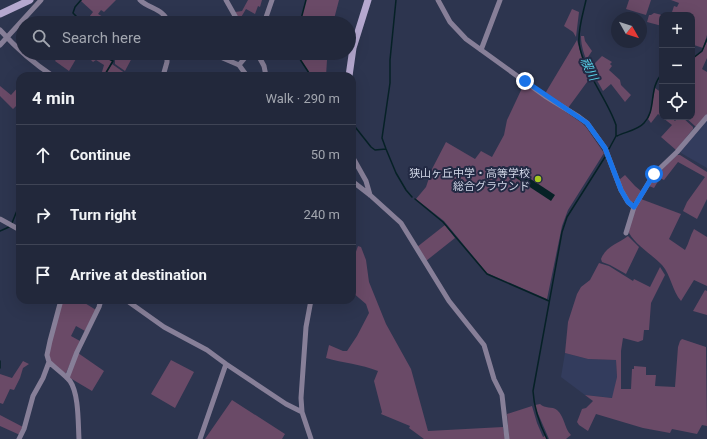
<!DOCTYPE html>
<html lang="en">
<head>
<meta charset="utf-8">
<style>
  body { margin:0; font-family:Roboto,"Noto Sans JP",sans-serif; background:#2e3446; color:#f1f3f6 }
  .controls { position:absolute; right:12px; top:12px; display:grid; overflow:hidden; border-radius:8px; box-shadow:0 4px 16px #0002 }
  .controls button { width:36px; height:36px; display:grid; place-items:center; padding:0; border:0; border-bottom:1px solid #3f4455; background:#22283b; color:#f1f3f6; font:20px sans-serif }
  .compass { position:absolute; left:611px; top:12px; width:36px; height:36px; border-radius:50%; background:#22283b; box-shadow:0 4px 16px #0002; rotate:129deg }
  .stop { position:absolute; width:12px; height:12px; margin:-9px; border:3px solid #1a73e8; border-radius:50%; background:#fff }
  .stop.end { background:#1a73e8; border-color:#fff; box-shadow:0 1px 4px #0008 }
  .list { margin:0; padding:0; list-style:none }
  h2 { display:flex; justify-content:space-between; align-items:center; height:52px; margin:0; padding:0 16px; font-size:17px }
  h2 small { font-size:13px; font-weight:400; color:#a2a6af }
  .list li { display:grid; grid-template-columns:26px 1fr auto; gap:12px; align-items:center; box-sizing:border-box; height:60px; padding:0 16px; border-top:1px solid #3f4455 }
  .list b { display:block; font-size:15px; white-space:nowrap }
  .list em { font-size:13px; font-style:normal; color:#a2a6af }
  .icon { flex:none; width:22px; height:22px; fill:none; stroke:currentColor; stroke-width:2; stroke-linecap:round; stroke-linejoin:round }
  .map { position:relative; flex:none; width:707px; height:439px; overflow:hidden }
  .search { position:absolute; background:#22283b; box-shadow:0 4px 16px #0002; left:16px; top:16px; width:340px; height:44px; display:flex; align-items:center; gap:10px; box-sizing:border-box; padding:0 14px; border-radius:22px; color:#a2a6af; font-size:15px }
  .panel { position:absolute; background:#22283b; box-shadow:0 4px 16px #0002; left:16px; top:72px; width:340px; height:232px; border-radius:12px }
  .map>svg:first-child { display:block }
  .built { fill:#333c5d }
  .green { fill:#6a4a67 }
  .water { fill:#062126 }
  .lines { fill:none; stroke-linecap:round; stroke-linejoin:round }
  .stream { stroke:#062126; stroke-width:1.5 }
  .street { stroke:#877f98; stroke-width:5 }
  .secondary { stroke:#b5a8cf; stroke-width:7 }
  .route { stroke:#1a73e8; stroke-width:5 }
  .poi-dot { fill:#a6c821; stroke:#232a44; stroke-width:1.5 }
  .labels { text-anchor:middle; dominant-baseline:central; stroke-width:4; stroke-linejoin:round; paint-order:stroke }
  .poi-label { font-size:11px; fill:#d1d7e7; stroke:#232a44; text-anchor:end }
  .water-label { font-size:12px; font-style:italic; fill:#58d6ec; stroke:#232a44 }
</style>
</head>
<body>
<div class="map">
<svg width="707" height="439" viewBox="0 0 707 439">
  <rect width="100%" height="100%" fill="#2d354f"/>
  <path class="built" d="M707 120V168L681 153V150Z
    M565 353 588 359 616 360 617 377 613 398 585 395 561 377Z"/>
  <path class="green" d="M82 0H116L104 12 101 10 98 14 114 23H82V22L86 21 93 12 81 1Z
    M248 0H262L260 7 258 6 255 14 246 9 240 19 235 12 242 11Z
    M306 0H339L333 23H300Z
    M629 0H651L646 15 626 9Z
    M671 0H707V35L703 48 694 45 695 40 692 36V15H671L674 6 677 7 679 3Z
    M572 9 579 12 576 37 573 32 564 26Z
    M654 13 662 15V26L647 22 649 15H651Z
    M581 36H584L585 41 592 51 588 57 592 66 602 56 612 62 610 64 612 66 609 70 620 80 621 85 631 95 625 102 611 84 603 91C594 74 581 56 581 36Z
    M577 40 583 62 590 78 568 108 546 94V92Z
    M707 41V58L702 69 707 72V114L697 126H695L685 117H692V59L702 52Z
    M61 53H68L76 59 69 71 55 61Z
    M94 53 112 61 105 74 102 72 104 65 96 60 93 62 91 60Z
    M99 53H128L133 56 125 71 115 64V60Z
    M296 53H307L327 60 326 76H311Z
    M112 64 129 76H105Z
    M20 85V102L13 109 0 96V86L11 95Z
    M526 85 582 123 586 127 604 153 568 210 562 226 547 299 487 273 444 221 416 199 426 187 432 169 446 142 475 159 481 151 492 157 504 135 507 120 523 86Z
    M655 88 662 93V117H670L675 121 679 117H682L693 127V129L676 150 661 137 672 125 658 114 651 123 648 119 650 115Z
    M677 155H680L707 172V199L697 219 683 211 687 202 705 177 678 162 664 180 660 178 654 188 649 186 655 176Z
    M625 175 635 186 641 191 634 202H631L625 194 619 180Z
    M641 199 681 214 669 239 685 250C689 243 690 236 694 229L707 237V286L694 280 681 301C672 291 671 275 662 265 653 255 631 242 628 230L633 211Z
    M445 225 455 238 426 261 417 247Z
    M628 236 639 247 626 274 610 265 602 262 601 259C606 246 618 244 628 236Z
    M358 246 361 247 366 260 369 282 386 324 411 369 428 431 503 427 505 439H424L409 428 410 426 381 414 382 412 374 381 378 371C361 364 343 363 326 358L329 345 343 351H347L357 336 369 313 366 304 352 292 356 269 352 268V263Z
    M599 263 609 266 633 281 634 279 650 287 660 267 665 275 651 303 649 330H644L643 340 638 342 623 338 621 351V389H631L632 369H634V366L646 367V375H656L655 386 675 387 678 347 680 341 682 339 706 347 707 426 702 425 697 434 672 429 670 433 643 428 596 414 588 431 579 425 577 422 582 409 586 408 593 401 585 395 612 398 617 377 616 360 588 359 565 353 568 322 577 294 581 287 590 280Z
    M705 290 707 291V315L693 311Z
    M63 300H80L96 310 85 331 76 326 71 336 80 341 66 373H65C60 369 51 365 49 358 47 347 59 312 63 300Z
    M78 353 104 371 92 391 70 378 69 375Z
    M171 360 194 372 175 408 151 394Z
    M23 361 29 364 23 368 20 378 14 390 10 389 3 404 0 403V374L12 378Z
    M232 400 285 434 282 439H205Z
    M540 404C545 409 552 406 557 410 565 417 564 428 571 435L566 439H549L536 409 535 405Z
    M532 406 537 423 543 437 545 436 547 439H509L507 414Z
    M0 415 23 427 20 435 0 426Z"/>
  <path class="water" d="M514 168 555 195 551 201 510 174Z"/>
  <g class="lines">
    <path class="stream" d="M81 0 75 7 73 13 80 20 81 23
      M396 0 390 60V83L382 138 386 149 396 173 406 190 412 197
      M586 0C583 14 578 28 579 43 583 71 607 98 616 125V136L609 149
      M300 23 306 0
      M97 53 113 61 104 76
      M296 53 311 76
      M692 59 702 51 707 39
      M352 123 371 147 375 150 386 149
      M617 136C625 132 638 130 644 123 657 110 648 88 662 74
      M415 199 443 222 487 274 549 301
      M12 223 20 203
      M0 231 9 227
      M0 361V368
      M547 439C539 423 534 409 533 391L562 232 567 217 605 157"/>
    <path class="street" d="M140 0C149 9 165 9 168 23
      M226 0 239 23
      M438 0 450 22 466 39 545 96 579 117 587 123 605 148 621 190 628 202 634 207
      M264 23 272 0
      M0 30C16 48 33 63 53 76
      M0 45 41 0
      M481 50 500 0
      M211 53 239 65
      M257 53 264 66 266 76
      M163 76 167 62V53
      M247 76 239 65 249 53
      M352 156 366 181 370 195
      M352 181 370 195 401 223 449 301 484 345 494 379 502 395 507 439
      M0 219 20 230
      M626 233 634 207 654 174 677 152 707 117
      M126 300 164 327 207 350 226 364 286 404 302 412
      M49 362C55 368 64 374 70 381 79 394 78 423 79 439
      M67 378 77 352 99 307 101 300
      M19 439 24 429 33 396 43 378 49 362 47 355 50 341 61 300
      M200 439 226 364
      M311 439 302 412 301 398 306 327 311 300"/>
    <path class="secondary" d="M0 14 30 0
      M349 76 353 48 368 0"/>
  </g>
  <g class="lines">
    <path class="route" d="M525 81 587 123 605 148 621 190 628 202 634 207 654 174"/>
  </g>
  <circle class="poi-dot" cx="538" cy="179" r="4"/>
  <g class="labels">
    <g class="poi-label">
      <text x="530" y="173">狭山ヶ丘中学・高等学校<tspan x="530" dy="13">総合グラウンド</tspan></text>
    </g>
    <g class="water-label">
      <text transform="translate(589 69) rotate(64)">禊川</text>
    </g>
  </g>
</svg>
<div class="controls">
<button>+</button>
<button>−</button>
<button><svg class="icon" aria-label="locate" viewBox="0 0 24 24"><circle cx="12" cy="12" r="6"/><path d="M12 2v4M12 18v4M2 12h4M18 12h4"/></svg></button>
</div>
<svg class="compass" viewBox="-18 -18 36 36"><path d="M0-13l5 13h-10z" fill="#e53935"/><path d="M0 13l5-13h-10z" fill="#a2a6af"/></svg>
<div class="stop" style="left:654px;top:174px"></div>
<div class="stop end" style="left:525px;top:81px"></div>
<div class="search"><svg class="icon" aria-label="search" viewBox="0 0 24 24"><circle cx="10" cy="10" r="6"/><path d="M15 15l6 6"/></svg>Search here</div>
<section class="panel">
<h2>4 min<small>Walk · 290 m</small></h2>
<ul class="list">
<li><svg class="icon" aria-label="ahead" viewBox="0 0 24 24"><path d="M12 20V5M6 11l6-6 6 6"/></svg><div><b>Continue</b></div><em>50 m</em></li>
<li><svg class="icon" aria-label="right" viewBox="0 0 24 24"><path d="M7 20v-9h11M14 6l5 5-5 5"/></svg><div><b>Turn right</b></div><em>240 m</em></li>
<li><svg class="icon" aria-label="arrive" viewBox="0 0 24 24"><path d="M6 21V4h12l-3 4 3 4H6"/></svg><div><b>Arrive at destination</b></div></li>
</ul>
</section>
</div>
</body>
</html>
